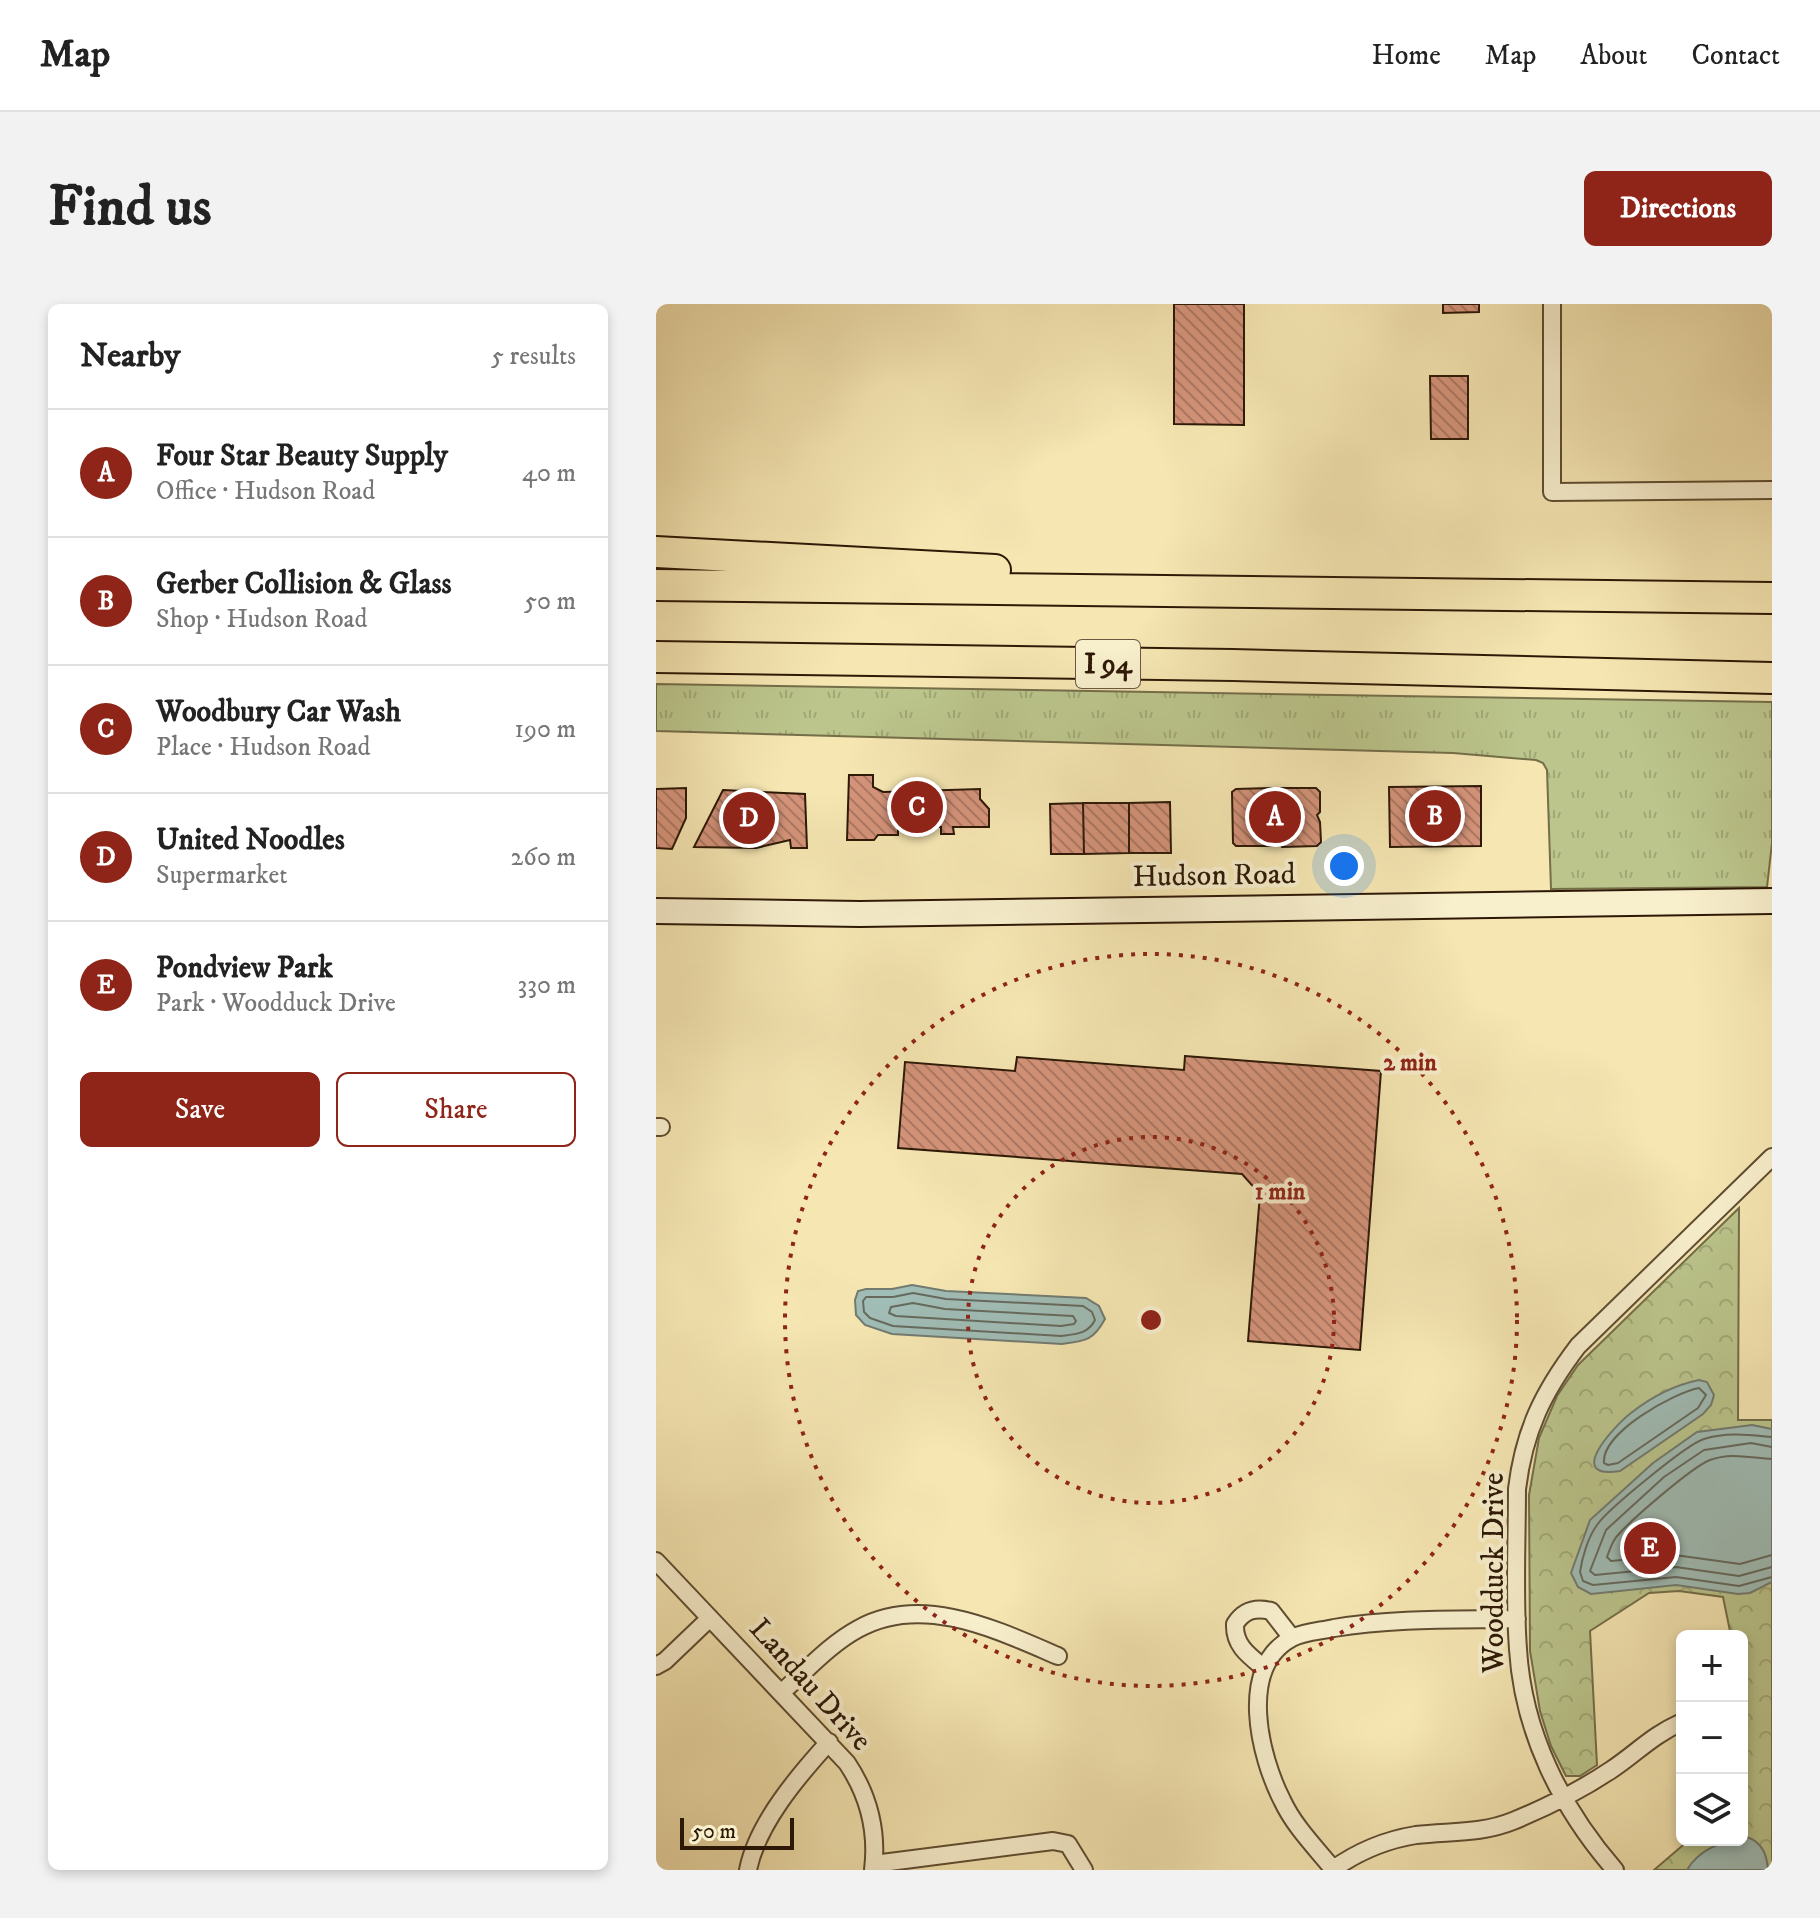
<!DOCTYPE html>
<html lang="en">
<head>
<meta charset="utf-8">
<style>
  body { margin:0; font-family:"IM FELL DW Pica",serif; background:#f2f2f2; color:#222 }
  .controls { position:absolute; right:24px; bottom:24px; display:grid; overflow:hidden; border-radius:12px; box-shadow:0 4px 12px #0003 }
  .controls button { width:72px; height:72px; display:grid; place-items:center; padding:0; border:0; border-bottom:2px solid #e0e0e0; background:#fff; color:#222; font:40px sans-serif }
  .scale { position:absolute; left:24px; bottom:20px; width:114px; box-sizing:border-box; padding-left:8px; border:4px solid #2d1806; border-top:0; font-size:22px; line-height:28px; white-space:nowrap; color:#2d1806; -webkit-text-stroke:6px #f8efcd; paint-order:stroke }
  .you { position:absolute; left:688px; top:562px; width:28px; height:28px; margin:-20px; border:6px solid #fff; border-radius:50%; background:#1a73e8; box-shadow:0 0 0 12px #1a73e833 }
  .badge { display:grid; place-items:center; width:52px; height:52px; border-radius:50%; background:#8f2418; color:#fff; font-size:26px; font-weight:700 }
  .pin { position:absolute; translate:-50% -50%; border:4px solid #fff; box-shadow:0 2px 8px #0006 }
  .list { margin:0; padding:0; list-style:none }
  h2 { display:flex; justify-content:space-between; align-items:center; height:104px; margin:0; padding:0 32px; font-size:34px }
  h2 small { font-size:26px; font-weight:400; color:#767676 }
  .list li { display:grid; grid-template-columns:52px 1fr auto; gap:24px; align-items:center; box-sizing:border-box; height:128px; padding:0 32px; border-top:2px solid #e0e0e0 }
  .list b { display:block; font-size:30px; white-space:nowrap }
  .list p { margin:0; font-size:26px; white-space:nowrap; color:#767676 }
  .list em { font-size:26px; font-style:normal; color:#767676 }
  .actions { display:flex; gap:16px; padding:24px 32px }
  .actions a { flex:1; padding:18px 0; border:2px solid #8f2418; border-radius:12px; text-align:center; font-size:28px; color:#8f2418 }
  .actions .main { background:#8f2418; color:#fff }
  .icon { flex:none; width:44px; height:44px; fill:none; stroke:currentColor; stroke-width:2; stroke-linecap:round; stroke-linejoin:round }
  .map { position:relative; flex:none; width:1116px; height:1566px; overflow:hidden; border-radius:12px }
  header { display:flex; align-items:center; gap:48px; box-sizing:border-box; height:112px; padding:0 40px; background:#fff; border-bottom:2px solid #e0e0e0 }
  header strong { font-size:38px }
  nav { display:flex; gap:44px; margin-inline-start:auto; font-size:28px }
  .intro { display:flex; align-items:center; justify-content:space-between; box-sizing:border-box; height:192px; padding:0 48px }
  h1 { margin:0; font-size:56px }
  .button { padding:20px 36px; border-radius:12px; background:#8f2418; color:#fff; font-size:28px; font-weight:700 }
  main { display:flex; gap:48px; padding:0 48px }
  aside { flex:1; background:#fff; border-radius:12px; box-shadow:0 4px 12px #0003 }
  .map>svg:first-child { display:block }
  .grass { fill:url(#grass-tufts); stroke:#746e49; stroke-width:2 }
  .forest { fill:url(#forest-crowns); stroke:#746e49; stroke-width:2 }
  .water { fill:#a0bdb6; stroke:#727b70; stroke-width:2 }
  .lines { fill:none; stroke-linecap:round; stroke-linejoin:round }
  .shore { stroke:#666a5e; stroke-width:2 }
  .building { fill:url(#building-back-hatch); stroke:#2d1806; stroke-width:2 }
  .street-casing { stroke:#5f4c31; stroke-width:20 }
  .secondary-casing { stroke:#2d1806; stroke-width:28 }
  .highway-casing { stroke:#2d1806; stroke-width:34 }
  .street { stroke:#f8efcd; stroke-width:16 }
  .secondary { stroke:#f8efcd; stroke-width:24 }
  .highway { stroke:#f5e6b2; stroke-width:30 }
  .ring { fill:none; stroke:#8f2418; stroke-width:4; stroke-dasharray:4 8 }
  .labels { text-anchor:middle; dominant-baseline:central; stroke-width:8; stroke-linejoin:round; paint-order:stroke }
  .shield { fill:#f8efcd; stroke:#6a5842; stroke-width:2 }
  .shield-label { font-size:28px; font-weight:bold; fill:#2d1806 }
  .street-label { font-size:30px; fill:#2d1806; stroke:#f8efcd }
  .centre { fill:#8f2418; stroke:#f8efcd; stroke-width:4 }
  .ring-label { font-size:24px; text-anchor:middle; font-weight:bold; fill:#8f2418; stroke:#f8efcd; stroke-width:8; stroke-linejoin:round; paint-order:stroke }
</style>
</head>
<body>
<header>
<strong>Map</strong>
<nav><a>Home</a><a>Map</a><a>About</a><a>Contact</a></nav>
</header>
<div class="intro"><h1>Find us</h1><a class="button">Directions</a></div>
<main>
<aside>
<h2>Nearby<small>5 results</small></h2>
<ul class="list">
<li><span class="badge">A</span><div><b>Four Star Beauty Supply</b><p>Office · Hudson Road</p></div><em>40 m</em></li>
<li><span class="badge">B</span><div><b>Gerber Collision &amp; Glass</b><p>Shop · Hudson Road</p></div><em>50 m</em></li>
<li><span class="badge">C</span><div><b>Woodbury Car Wash</b><p>Place · Hudson Road</p></div><em>190 m</em></li>
<li><span class="badge">D</span><div><b>United Noodles</b><p>Supermarket</p></div><em>260 m</em></li>
<li><span class="badge">E</span><div><b>Pondview Park</b><p>Park · Woodduck Drive</p></div><em>330 m</em></li>
</ul>
<div class="actions"><a class="main">Save</a><a>Share</a></div>
</aside>
<div class="map">
<svg width="1116" height="1566" viewBox="0 0 1116 1566">
  <defs>
    <pattern id="grass-tufts" width="24" height="20" patternUnits="userSpaceOnUse" patternTransform="scale(2)"><rect width="24" height="20" fill="#bbc58c"/><path d="M3 7l-1-3M5 7V3M7 7l1-3M15 17l-1-3M17 17v-4M19 17l1-3" fill="none" stroke="#a1a877"/></pattern>
    <pattern id="forest-crowns" width="20" height="18" patternUnits="userSpaceOnUse" patternTransform="scale(2)"><rect width="20" height="18" fill="#bbc58c"/><path d="M2 6a3 3 0 1 1 6 0M12 15a3 3 0 1 1 6 0" fill="none" stroke="#a1a877"/></pattern>
    <pattern id="building-back-hatch" width="6" height="6" patternUnits="userSpaceOnUse" patternTransform="scale(2)"><rect width="6" height="6" fill="#d5947b"/><path d="M-1 5l2 2M0 0l6 6M5-1l2 2" fill="none" stroke="#ad7863"/></pattern>
  </defs>
  <rect width="100%" height="100%" fill="#f5e6b2"/>
  <filter id="stains"><feTurbulence type="fractalNoise" baseFrequency=".0025" numOctaves="4"/><feColorMatrix values="0 0 0 0 .2 0 0 0 0 .09 0 0 0 0 .02 0 0 0 .5 -.17"/></filter>
  <radialGradient id="worn" r=".72"><stop offset=".6" stop-color="#630" stop-opacity="0"/><stop offset="1" stop-color="#630" stop-opacity=".3"/></radialGradient>
  <path class="grass" d="M0 380 1116 398V539L1111 583 895 585 891 466 887 459 880 456 797 449 0 427Z"/>
  <path class="forest" d="M1083 904 1082 1116H1116V1566H998L1033 1536H1086V1332H1075L1067 1293 1023 1287 993 1289 934 1327 941 1461 924 1472H910L895 1442 884 1407 874 1347 873 1191 883 1134 901 1092 922 1061Z"/>
  <path class="water" d="M256 981 290 987 430 994 443 1002 449 1015C437 1037 429 1037 406 1040L236 1030 209 1021 200 1011 199 996 202 987 210 985H236Z
    M1043 1076 1051 1078 1058 1091 1055 1101 1047 1110 964 1167C908 1176 958 1122 975 1109 994 1094 1019 1081 1043 1076Z
    M1096 1121 1116 1125V1278L1094 1289 1082 1290 1020 1281 935 1290 922 1283 915 1269 934 1216 997 1159 1041 1128Z
    M1086 1532C1104 1535 1111 1548 1112 1566H1031C1042 1547 1065 1536 1086 1536Z"/>
  <g class="lines">
    <path class="shore" d="M257 989 290 995 427 1002 436 1008 439 1016C432 1030 420 1030 405 1032L237 1022 214 1014 208 1008 207 997 210 993H237Z
      M257 999 289 1005 417 1012 420 1017 418 1020 405 1022 240 1012 233 1009 235 1003Z
      M1043 1084 1050 1091 1042 1104 962 1159 952 1161 948 1159C945 1129 1017 1089 1043 1084Z
      M1116 1133C1093 1131 1071 1128 1048 1135 1031 1140 951 1206 941 1221 932 1233 926 1254 924 1268L927 1277 937 1281 1020 1273 1083 1282 1116 1273
      M1116 1143 1095 1139 1048 1146 1008 1173 950 1226 934 1267 939 1271 1020 1263 1083 1272 1116 1263
      M1116 1155C1095 1154 1075 1148 1054 1156 1036 1163 976 1215 962 1231 956 1237 954 1245 951 1253L955 1257 1019 1251 1084 1260 1116 1251"/>
  </g>
  <path class="building" d="M518 0H588V121L518 120Z
    M787 0H823V8L787 9Z
    M774 72H812V135H775Z
    M193 471H217V483L227 488 324 485V495L333 505V523H297L298 530H285V523H266L265 518 260 516 259 512H250L249 524 242 525V531H222L218 536H191Z
    M825 482V542L734 543 733 483Z
    M30 484V514L16 545 0 544V485Z
    M615 484 623 487 625 484H660L664 488V508L661 511 664 518 665 538 661 542 626 543 623 540 616 542H580L577 539 576 488 580 485Z
    M67 486 149 490 151 544H135L134 536 100 544 38 543Z
    M514 498 515 549H473V499Z
    M427 499H473V549L428 550Z
    M427 499 428 550H395L394 500Z
    M529 752 725 767 704 1046 592 1037 604 890 586 870 242 844 249 758 359 767 361 753 528 766Z"/>
  <g class="lines">
    <defs>
      <path id="street" d="M896 0V188L1116 186
        M0 823H5
        M0 1257 191 1459C213 1492 222 1526 217 1566
        M0 1362 9 1357 54 1314
        M608 1364C592 1351 578 1341 579 1320 588 1306 599 1303 615 1307L636 1334
        M126 1388C150 1367 174 1340 202 1325 266 1289 341 1326 402 1352
        M218 1560 397 1537 412 1540 428 1566
        M677 1565C659 1543 638 1522 626 1496 604 1453 581 1363 636 1334 647 1328 665 1327 678 1324 738 1314 800 1316 861 1315
        M92 1566C101 1520 142 1472 173 1438
        M676 1566C701 1548 729 1536 760 1531 793 1527 825 1530 857 1517 891 1503 925 1486 955 1466 982 1448 995 1432 1026 1418
        M959 1566C905 1504 867 1428 862 1345 858 1292 861 1238 861 1185 868 1127 887 1088 922 1042L1116 853"/>
      <path id="secondary" d="M0 607 204 610 1116 597"/>
      <path id="highway" d="M0 248 339 266
        M0 281 1116 294
        M0 353 577 361 1116 374"/>
    </defs>
    <use href="#street" class="street-casing"/>
    <use href="#secondary" class="secondary-casing"/>
    <use href="#highway" class="highway-casing"/>
    <use href="#street" class="street"/>
    <use href="#secondary" class="secondary"/>
    <use href="#highway" class="highway"/>
  </g>
  <g class="ring">
    <circle cx="495" cy="1016" r="183"/>
    <circle cx="495" cy="1016" r="366"/>
  </g>
  <g class="labels">
    <rect class="shield" x="420" y="336" width="64" height="48" rx="6"/>
    <g class="shield-label">
      <text x="452" y="360">I 94</text>
    </g>
    <g class="street-label">
      <text transform="translate(558 572) rotate(-1)">Hudson Road</text>
      <text transform="translate(838 1269) rotate(-90)">Woodduck Drive</text>
      <text transform="translate(154 1381) rotate(48)">Landau Drive</text>
    </g>
  </g>
  <circle cx="495" cy="1016" r="12" class="centre"/>
  <g class="ring-label">
    <text x="754" y="766">2 min</text>
    <text x="624" y="895">1 min</text>
  </g>
  <rect width="100%" height="100%" filter="url(#stains)"/>
  <rect width="100%" height="100%" fill="url(#worn)"/>
</svg>
<div class="controls">
<button>+</button>
<button>−</button>
<button><svg class="icon" aria-label="layers" viewBox="0 0 24 24"><path d="M12 4l9 5-9 5-9-5zM3 14l9 5 9-5"/></svg></button>
</div>
<div class="scale">50 m</div>
<div class="you"></div>
<div class="pin badge" style="left:619px;top:513px">A</div>
<div class="pin badge" style="left:779px;top:512px">B</div>
<div class="pin badge" style="left:261px;top:503px">C</div>
<div class="pin badge" style="left:93px;top:514px">D</div>
<div class="pin badge" style="left:994px;top:1244px">E</div>
</div>
</main>
</body>
</html>
